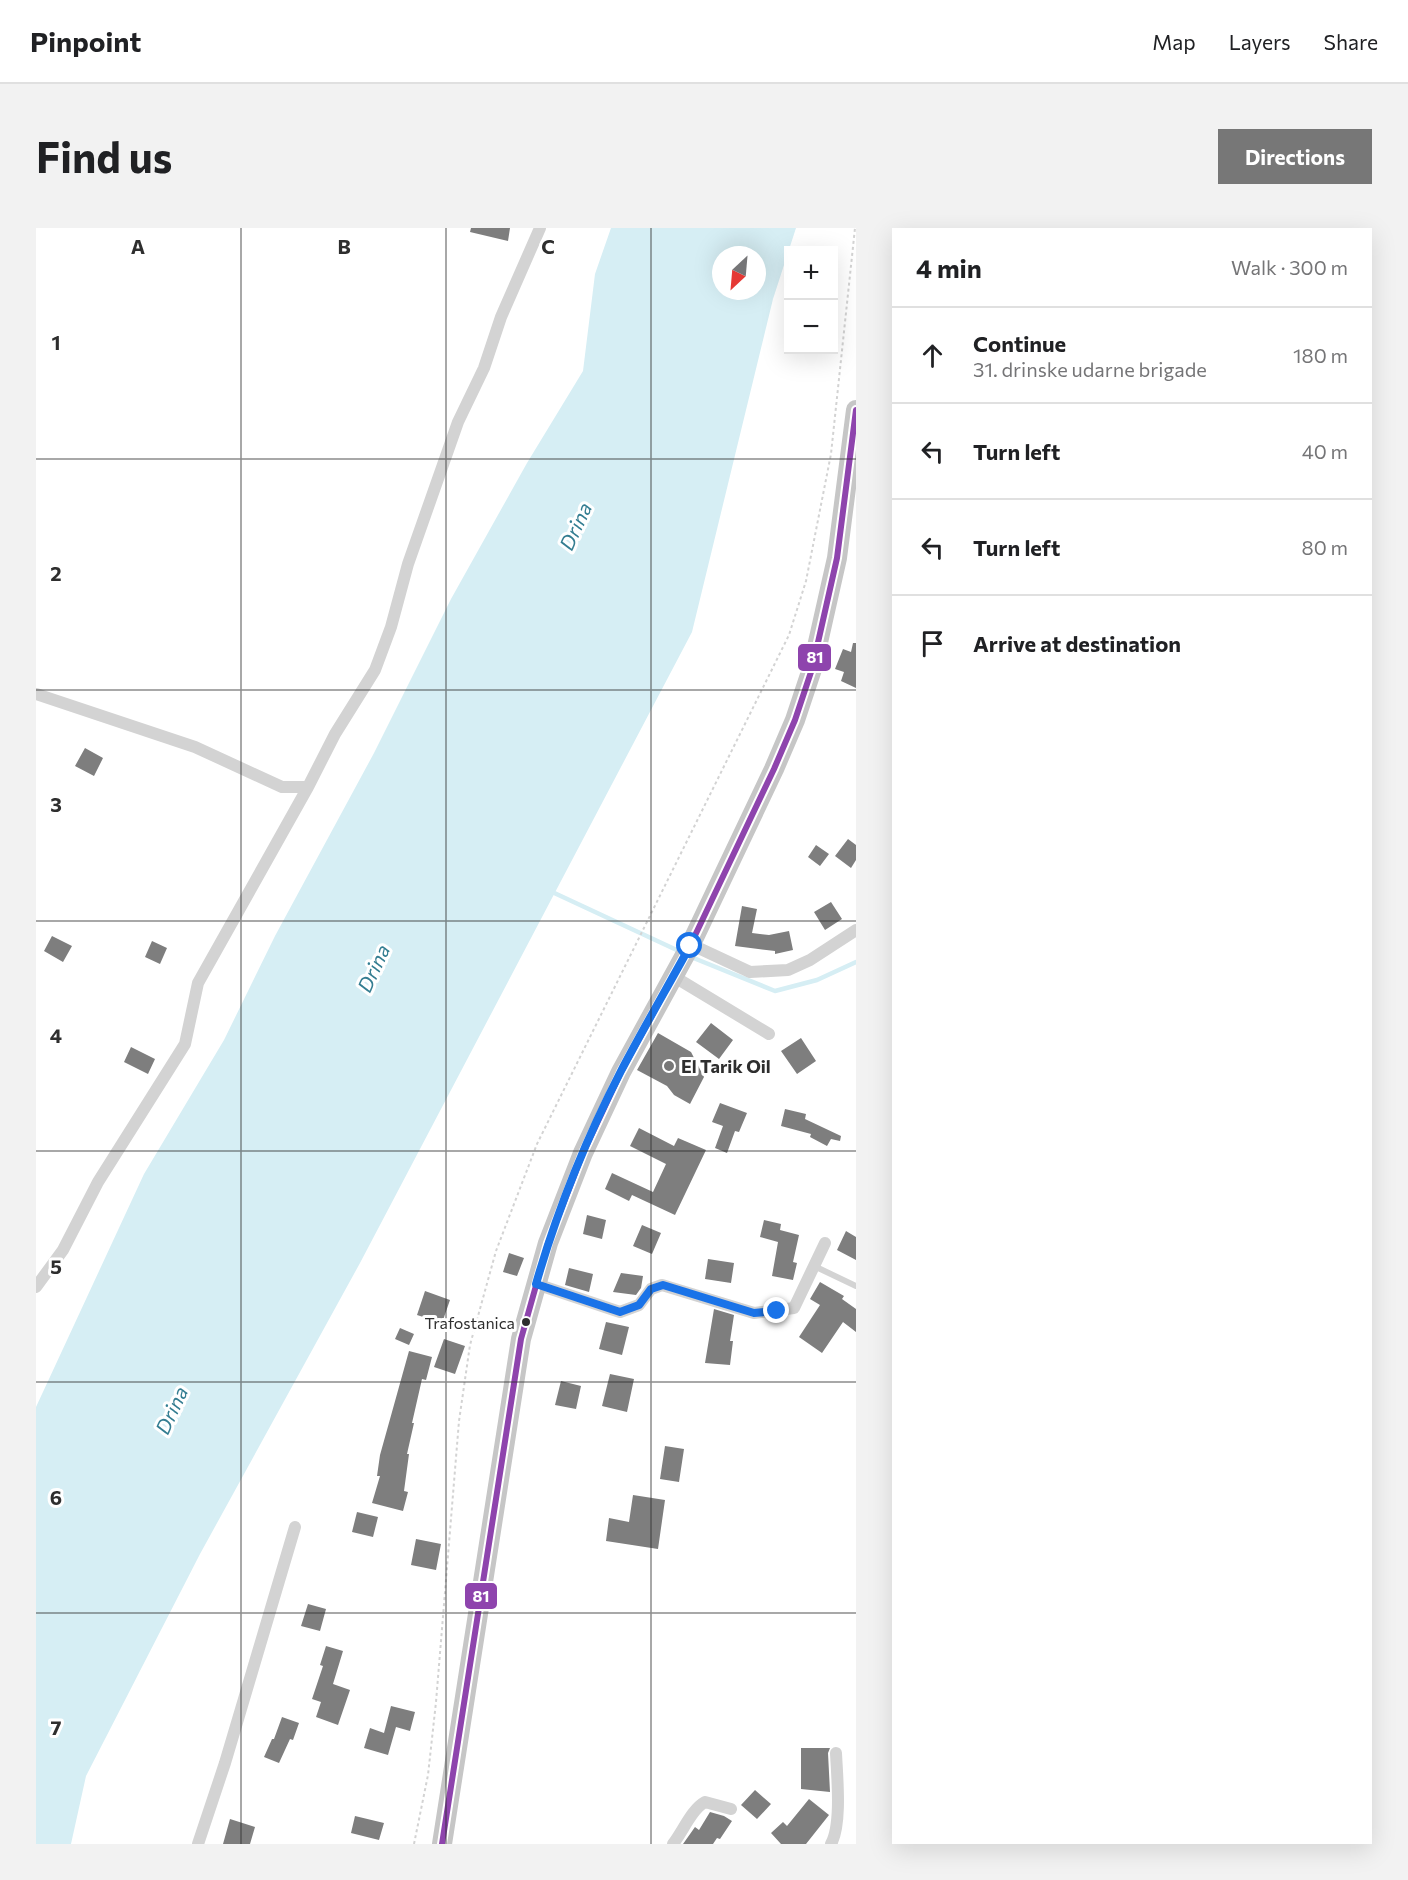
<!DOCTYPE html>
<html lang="en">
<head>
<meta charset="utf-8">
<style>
  body { margin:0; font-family:Commissioner,sans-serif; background:#f2f2f2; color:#202124 }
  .controls { position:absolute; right:18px; top:18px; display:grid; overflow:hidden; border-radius:0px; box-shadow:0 6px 24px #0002 }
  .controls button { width:54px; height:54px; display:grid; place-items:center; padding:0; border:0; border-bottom:2px solid #e0e0e0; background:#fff; color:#202124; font:30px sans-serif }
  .compass { position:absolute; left:676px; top:18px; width:54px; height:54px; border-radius:50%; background:#fff; box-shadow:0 6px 24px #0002; rotate:206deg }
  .stop { position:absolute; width:18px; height:18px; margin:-14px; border:4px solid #1a73e8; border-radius:50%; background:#fff }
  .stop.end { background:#1a73e8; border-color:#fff; box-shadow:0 2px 6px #0008 }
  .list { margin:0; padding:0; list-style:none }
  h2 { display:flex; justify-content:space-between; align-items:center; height:78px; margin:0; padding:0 24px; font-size:26px }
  h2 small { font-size:20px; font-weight:400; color:#757577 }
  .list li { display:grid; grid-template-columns:39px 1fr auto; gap:18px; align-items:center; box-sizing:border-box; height:96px; padding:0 24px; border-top:2px solid #e0e0e0 }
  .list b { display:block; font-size:22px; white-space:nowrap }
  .list p { margin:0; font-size:20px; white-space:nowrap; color:#757577 }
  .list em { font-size:20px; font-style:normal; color:#757577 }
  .icon { flex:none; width:33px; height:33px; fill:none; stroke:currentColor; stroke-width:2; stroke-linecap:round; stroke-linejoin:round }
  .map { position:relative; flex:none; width:820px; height:1616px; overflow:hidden; border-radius:0px }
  header { display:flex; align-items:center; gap:36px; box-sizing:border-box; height:84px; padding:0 30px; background:#fff; border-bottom:2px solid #e0e0e0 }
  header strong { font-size:28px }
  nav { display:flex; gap:33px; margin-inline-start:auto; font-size:21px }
  .intro { display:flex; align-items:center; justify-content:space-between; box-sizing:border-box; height:144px; padding:0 36px }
  h1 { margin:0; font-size:42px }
  .button { padding:15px 27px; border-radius:0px; background:#777; color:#fff; font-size:21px; font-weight:700 }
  main { display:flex; gap:36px; padding:0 36px }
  aside { flex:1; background:#fff; border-radius:0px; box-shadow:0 6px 24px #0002 }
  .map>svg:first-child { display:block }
  .water { fill:#d6eef4; fill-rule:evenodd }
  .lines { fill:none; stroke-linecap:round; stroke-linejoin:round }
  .stream { stroke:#d6eef4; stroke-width:4.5 }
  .building { fill:#7e7e7e }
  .path { stroke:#d3d3d3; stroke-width:2; stroke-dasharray:3 3; stroke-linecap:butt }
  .lane { stroke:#d3d3d3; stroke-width:6 }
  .street { stroke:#d3d3d3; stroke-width:12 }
  .primary { stroke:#c6c6c6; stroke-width:20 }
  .bus-1-casing { stroke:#fff; stroke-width:10 }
  .bus-1 { stroke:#8e44ad; stroke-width:6 }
  .route { stroke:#1a73e8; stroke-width:8 }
  .grid { fill:none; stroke:#2e2e2e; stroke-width:1.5; stroke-opacity:0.55 }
  .poi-dot { fill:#777; stroke:#fff; stroke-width:2 }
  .bus-dot { fill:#2e2e2e; stroke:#fff; stroke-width:2 }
  .labels { text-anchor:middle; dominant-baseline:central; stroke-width:6; stroke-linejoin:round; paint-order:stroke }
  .bus-label { font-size:16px; fill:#2e2e2e; stroke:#fff; text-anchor:end }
  .poi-label { font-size:18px; font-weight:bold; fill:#2e2e2e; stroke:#fff; text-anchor:start }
  .water-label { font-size:20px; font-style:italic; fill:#337d91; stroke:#fff }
  .grid-label { font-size:20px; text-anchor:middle; font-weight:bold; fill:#2e2e2e; stroke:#fff; stroke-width:6; stroke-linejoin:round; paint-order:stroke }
  .line-badge { stroke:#fff; stroke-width:2 }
  .badge-label { font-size:16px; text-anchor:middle; font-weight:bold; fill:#fff }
</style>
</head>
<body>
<header>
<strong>Pinpoint</strong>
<nav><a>Map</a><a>Layers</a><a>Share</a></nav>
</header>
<div class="intro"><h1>Find us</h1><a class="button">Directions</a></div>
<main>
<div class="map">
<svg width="820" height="1616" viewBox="0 0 820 1616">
  <rect width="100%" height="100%" fill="#fff"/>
  <path class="water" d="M575 0H760L737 71 656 404 324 1035 164 1326 50 1548 35 1616H0V1179L108 946 188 812 239 708 338 525 415 371 491 235 547 143 559 46ZM685 27H721V63H685Z"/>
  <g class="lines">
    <path class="stream" d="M514 663 645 724
      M655 729 739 763 781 752 820 734"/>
  </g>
  <path class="building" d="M435 0H474L472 13 434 4Z
    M817 415H820V460L805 453 808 444 799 441 807 421 815 424Z
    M49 520 67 530 58 548 39 538Z
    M812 611 820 617V632L815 640 799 628Z
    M780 617 793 626 784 638 772 629Z
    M795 674 806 691 789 702 778 684Z
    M706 678 721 681 716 705 733 707 753 703 757 722 739 726V723L699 718Z
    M16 708 36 718 27 734 8 723Z
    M116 713 131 720 124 736 109 729Z
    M675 795 697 812 683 831 660 814Z
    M622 805 655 824 668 849 654 876 638 867 631 858 601 842Z
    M765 810 780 833 761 846 745 823Z
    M95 819 119 831 112 846 88 834Z
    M684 875 711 885 703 904 699 903 691 925 679 920 687 898 676 894Z
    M749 881 770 886 769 891 805 908 804 913 795 911 791 918 774 909 775 906 745 898Z
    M603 900 638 918 642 910 670 922 639 987 596 967 593 973 569 961 576 945 617 964 630 936 594 918Z
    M551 987 570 992 566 1011 547 1006Z
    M728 992 745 996 744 1002 763 1007 757 1034 761 1035 757 1052 736 1048 742 1014 724 1009Z
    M606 997 625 1005 616 1026 597 1018Z
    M810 1003 820 1009V1032L801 1022Z
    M473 1025 488 1030 481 1048 467 1044Z
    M672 1031 698 1035 695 1055 669 1051Z
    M533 1040 557 1046 553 1064 529 1057Z
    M585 1045 607 1048 605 1060 600 1067 577 1064Z
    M784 1054 808 1068 806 1071 820 1081V1104L807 1094 786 1125 763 1109 784 1077 774 1071Z
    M389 1063 414 1072 406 1095 381 1087Z
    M678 1081 698 1087 694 1113H697L694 1137 669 1135Z
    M570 1094 593 1099 586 1127 563 1121Z
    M364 1100 378 1106 373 1117 359 1111Z
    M408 1111 429 1118 419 1146 398 1139Z
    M373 1123 396 1129 390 1152 386 1151 376 1195H378L371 1226H373L368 1263 372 1264 367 1283 336 1275 344 1248H341L344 1227Z
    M574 1146 598 1151 591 1184 566 1178Z
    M525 1153 545 1158 540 1181 519 1177Z
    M629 1218 648 1221 643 1254 624 1251Z
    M597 1267 629 1272 622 1321 570 1313 573 1290 593 1294Z
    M321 1284 342 1289 337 1309 316 1304Z
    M380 1311 405 1316 400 1342 375 1337Z
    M272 1376 290 1381 284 1403 265 1398Z
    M290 1418 307 1423 297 1456 314 1462 302 1497 280 1489 285 1474 276 1471 287 1438 284 1437Z
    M355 1478 379 1484 374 1503 360 1499 352 1527 328 1520 334 1500 348 1505Z
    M246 1489 263 1495 257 1512 254 1511 243 1535 228 1529 236 1511H238Z
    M765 1520H794L792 1525 794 1564 765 1561Z
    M719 1562 735 1576 721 1591 705 1577Z
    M773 1571 793 1587 770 1616H745L735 1605 747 1594 751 1598Z
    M674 1584 688 1588 696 1593 684 1611 681 1610 677 1616H647L659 1599 663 1602Z
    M319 1588 348 1595 343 1612 315 1605Z
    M194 1591 219 1599 214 1616H187Z"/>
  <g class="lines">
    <path class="path" d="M378 1616 392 1547 400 1474 423 1193 434 1117 460 1023 501 916 753 407 770 353 795 226 819 0"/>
    <path class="lane" d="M778 1038 820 1058"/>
    <path class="street" d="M0 466 159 519 246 559H272L299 506 339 442 355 399 372 336 422 194 448 140 465 89 504 0
      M654 716 714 744 752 742 774 732 820 702
      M637 748 733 806
      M500 1056 584 1084 603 1077 615 1061 626 1057 718 1085 758 1080 789 1015
      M0 1059 27 1022 62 954 149 816 162 755 272 559
      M162 1616 189 1535 259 1299
      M637 1616C647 1603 656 1581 669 1574L695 1581
      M795 1616C806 1596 801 1548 800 1525"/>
    <path class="primary" d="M406 1616 485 1111 512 1015 547 925 585 844 654 718 738 541 759 492 776 441 801 330 820 182"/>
    <defs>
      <path id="bus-1" d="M406 1616 485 1111 512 1015 547 925 585 844 654 718 738 541 759 492 776 441 801 330 820 182"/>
    </defs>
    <use href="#bus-1" class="bus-1-casing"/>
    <use href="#bus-1" class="bus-1"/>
  </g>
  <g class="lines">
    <path class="route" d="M654 718C631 760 607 801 585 843 550 911 521 983 500 1056L584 1084 603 1077 615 1061 627 1057 718 1085 741 1083"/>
  </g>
  <path class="grid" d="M205 0V1616M410 0V1616M615 0V1616M0 231H820M0 462H820M0 693H820M0 923H820M0 1154H820M0 1385H820"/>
  <circle class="poi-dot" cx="633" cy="838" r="6"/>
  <circle class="bus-dot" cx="490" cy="1094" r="5"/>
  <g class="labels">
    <g class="bus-label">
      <text x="479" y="1094">Trafostanica</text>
    </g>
    <g class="poi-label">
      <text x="645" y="838">El Tarik Oil</text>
    </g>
    <g class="water-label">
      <text transform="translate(539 298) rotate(-65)">Drina</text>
      <text transform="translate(337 740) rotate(-65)">Drina</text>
      <text transform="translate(135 1182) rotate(-65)">Drina</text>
    </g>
  </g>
  <g class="grid-label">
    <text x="102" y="26">A</text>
    <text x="308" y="26">B</text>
    <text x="512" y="26">C</text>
    <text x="20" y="122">1</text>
    <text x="20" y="353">2</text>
    <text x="20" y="584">3</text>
    <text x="20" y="815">4</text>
    <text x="20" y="1046">5</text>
    <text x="20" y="1277">6</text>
    <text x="20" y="1507">7</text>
  </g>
  <g class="line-badge">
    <rect x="761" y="415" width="35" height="29" rx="6" fill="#8e44ad"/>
    <rect x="428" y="1354" width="34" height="28" rx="6" fill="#8e44ad"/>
  </g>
  <g class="badge-label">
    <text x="779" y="435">81</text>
    <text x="445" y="1374">81</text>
  </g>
</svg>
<div class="controls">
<button>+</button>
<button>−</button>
</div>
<svg class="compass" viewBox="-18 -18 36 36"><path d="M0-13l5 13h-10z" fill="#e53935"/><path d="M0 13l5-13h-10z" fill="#757577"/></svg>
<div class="stop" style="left:654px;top:718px"></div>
<div class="stop end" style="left:741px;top:1083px"></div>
</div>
<aside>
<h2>4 min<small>Walk · 300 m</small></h2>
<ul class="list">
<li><svg class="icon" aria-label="ahead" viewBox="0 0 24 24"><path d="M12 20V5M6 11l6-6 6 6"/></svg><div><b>Continue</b><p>31. drinske udarne brigade</p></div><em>180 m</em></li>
<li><svg class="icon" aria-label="left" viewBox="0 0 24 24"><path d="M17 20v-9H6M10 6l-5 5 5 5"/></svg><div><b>Turn left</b></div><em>40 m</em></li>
<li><svg class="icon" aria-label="left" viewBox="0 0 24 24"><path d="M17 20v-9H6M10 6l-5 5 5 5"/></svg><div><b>Turn left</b></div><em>80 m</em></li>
<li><svg class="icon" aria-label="arrive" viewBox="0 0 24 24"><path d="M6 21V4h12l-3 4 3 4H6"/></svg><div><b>Arrive at destination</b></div></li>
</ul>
</aside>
</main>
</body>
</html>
